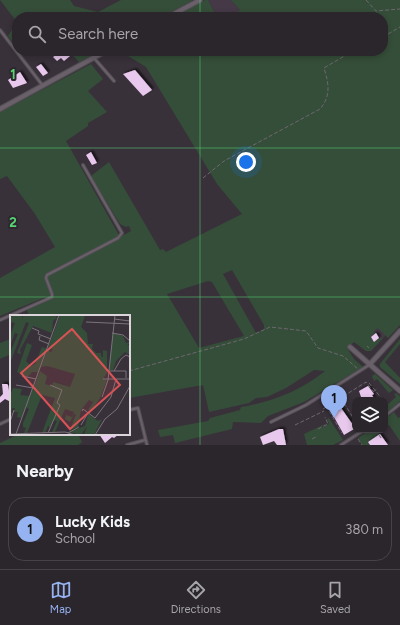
<!DOCTYPE html>
<html lang="en">
<head>
<meta charset="utf-8">
<style>
  body { margin:0; font-family:Figtree,sans-serif; background:#373138; color:#f1f3f6 }
  .controls { position:absolute; right:12px; bottom:12px; display:grid; overflow:hidden; border-radius:8px; box-shadow:0 2px 6px #0003 }
  .controls button { width:36px; height:36px; display:grid; place-items:center; padding:0; border:0; border-bottom:1px solid #474248; background:#2b252c; color:#f1f3f6; font:20px sans-serif }
  .you { position:absolute; left:246px; top:162px; width:14px; height:14px; margin:-10px; border:3px solid #fff; border-radius:50%; background:#1a73e8; box-shadow:0 0 0 6px #1a73e833 }
  .badge { display:grid; place-items:center; width:26px; height:26px; border-radius:50%; background:#95b2f1; color:#111; font-size:13px; font-weight:700 }
  .pin { position:absolute; translate:-50% -33px; filter:drop-shadow(0 1px 2px #0008) }
  .pin::after { content:''; position:absolute; top:21px; width:14px; height:12px; background:inherit; clip-path:polygon(0 0,100% 0,50% 100%) }
  .list { margin:0; padding:0; list-style:none }
  h2 { display:flex; justify-content:space-between; align-items:center; height:52px; margin:0; padding:0 16px; font-size:17px }
  h2 small { font-size:13px; font-weight:400; color:#a6a5a9 }
  .list li { display:grid; grid-template-columns:26px 1fr auto; gap:12px; align-items:center; box-sizing:border-box; height:64px; margin:0 8px 8px; padding:0 8px; border:1px solid #474248; border-radius:16px }
  .list b { display:block; font-size:15px; white-space:nowrap }
  .list p { margin:0; font-size:13px; white-space:nowrap; color:#a6a5a9 }
  .list em { font-size:13px; font-style:normal; color:#a6a5a9 }
  .icon { flex:none; width:22px; height:22px; fill:none; stroke:currentColor; stroke-width:2; stroke-linecap:round; stroke-linejoin:round }
  .map { position:relative; flex:none; width:400px; height:445px; overflow:hidden }
  .search { position:absolute; background:#2b252c; box-shadow:0 2px 6px #0003; left:12px; right:12px; top:12px; height:44px; display:flex; align-items:center; gap:10px; box-sizing:border-box; padding:0 14px; border-radius:16px; color:#a6a5a9; font-size:15px }
  .sheet { height:124px; background:#2b252c }
  nav { display:flex; justify-content:space-around; align-items:center; box-sizing:border-box; height:56px; border-top:1px solid #474248; background:#2b252c; font-size:11px; color:#a6a5a9 }
  nav a { display:grid; justify-items:center; gap:2px }
  nav .on { color:#95b2f1 }
  .map>svg:first-child { display:block }
  .built { fill:#453847 }
  .green { fill:#354e39; fill-rule:evenodd }
  .building { fill:#e8c8ed; filter:url(#shadow) }
  .lines { fill:none; stroke-linecap:round; stroke-linejoin:round }
  .service-casing { stroke:#544e55; stroke-width:4 }
  .minor-casing { stroke:#544e55; stroke-width:6 }
  .path { stroke:#6e676f; stroke-width:1; stroke-dasharray:4 2; stroke-linecap:butt }
  .service { stroke:#69606a; stroke-width:2 }
  .minor { stroke:#69606a; stroke-width:4 }
  .grid { fill:none; stroke:#55d672; stroke-width:1; stroke-opacity:0.55 }
  .inset-road { fill:none; stroke:#7a737a; stroke-width:1 }
  .view { fill:#d75355; fill-opacity:0.15; stroke:#d75355; stroke-width:2 }
  .inset-edge { fill:none; stroke:#dbd5db; stroke-width:2 }
  .grid-label { font-size:13px; text-anchor:middle; font-weight:bold; fill:#55d672; stroke:#2f2730; stroke-width:4; stroke-linejoin:round; paint-order:stroke }
</style>
</head>
<body>
<div class="map">
<svg width="400" height="445" viewBox="0 0 400 445">
  <defs>
    <filter id="shadow"><feDropShadow dx="2" dy="-2" stdDeviation="1" flood-color="#0009"/></filter>
  </defs>
  <rect width="100%" height="100%" fill="#39313a"/>
  <path class="built" d="M208 0H231L240 10 228 17H217Z
    M379 327 387 334 371 351H366L356 343Z"/>
  <path class="green" d="M0 0H70L74 6 98 12 121 0H193L162 17H17V45L15 46 8 36 17 22Z
    M205 0H208L217 17H174Z
    M231 0H400V325L388 338 378 328 374 331 375 333 371 337 374 342 381 337 383 338 371 351H366L354 342 347 348 354 359 363 367 304 402 268 416 261 423 233 422 232 429 175 443 173 435 160 437 158 430 208 421 210 418 240 410 241 407C271 402 301 391 325 371L314 370 286 388 267 397 256 398 249 403 209 412 203 385 129 398V316H29L27 310 50 299 48 296 0 316V278L55 247 35 214 7 176 0 179V112L91 64 103 79 88 91 107 112 88 123V126L66 141 120 237 131 231 129 226 126 227 120 224 91 176 109 162 160 250 163 249 166 252 242 214 217 184 146 67 120 51H383V17H228L240 10ZM232 270 264 325V329L256 333 223 274ZM208 281 212 282 244 336 199 348 167 294Z
    M69 51H100L79 62Z
    M11 339V354L0 359V343Z
    M400 339V344L385 362 400 378V384L380 367V364Z
    M375 374 393 390 389 393 377 379 374 381 372 376Z
    M396 393 400 396V401L385 414V403L387 405 396 397 394 394Z
    M394 412 398 418 400 417V441L389 425 385 427V419Z
    M329 418 343 440 333 445H307L304 434 327 423 317 430 329 424 327 419Z
    M369 430H375L379 435 368 442 370 445H362L358 438Z
    M19 434H78L82 442 78 445H0V443Z"/>
  <path class="building" d="M53 51H62L65 54 67 52 70 56 64 61 61 58 57 61 53 57 56 55Z
    M41 64 48 73 43 76 36 67Z
    M135 70 152 90 143 96 123 74Z
    M20 72 27 83 13 88 8 80Z
    M91 152 97 163 92 165 86 155Z
    M376 333 379 338 374 342 371 337Z
    M2 384H7L8 385 11 402 5 399 0 403V397L3 394Z
    M368 386 374 394 372 395 375 400H363L361 397 359 391Z
    M339 405 353 425 352 426 354 429 344 435 330 410Z
    M279 429H283L286 445H277L274 441 263 445 260 437Z
    M99 434H119L114 438 112 437 105 443Z
    M380 434 388 445H370L368 442Z"/>
  <g class="lines">
    <defs>
      <path id="service" d="M0 30 43 86
        M94 58 114 81
        M0 320 52 297V294L46 278 47 275 118 238 122 233 83 165
        M129 410 138 408 147 445
        M385 416 400 404
        M271 422 306 405 369 365
        M0 424 11 419
        M127 445 145 440
        M341 445 364 430"/>
      <path id="minor" d="M168 17 200 0
        M0 109 106 51
        M350 347 400 391
        M370 364 400 331"/>
    </defs>
    <use href="#service" class="service-casing"/>
    <use href="#minor" class="minor-casing"/>
    <path class="path" d="M366 0 376 11 400 9
      M383 37 400 27
      M203 178 224 161 320 109C331 96 329 84 324 68L353 51
      M367 346 369 348
      M129 371 244 339 270 327 306 331 318 348 343 356 358 369
      M369 383 383 400
      M373 392 377 389
      M341 398 355 421
      M385 402 387 405
      M326 406 342 433
      M323 409 366 382 373 391
      M329 410 346 400
      M353 424 355 423
      M295 425 324 411
      M318 429 328 424 325 417
      M376 430 381 438
      M312 439 316 437
      M358 439 362 445"/>
    <use href="#service" class="service"/>
    <use href="#minor" class="minor"/>
  </g>
  <path class="grid" d="M200 0V17M200 51V445M0 148H400M0 297H400"/>
  <g transform="translate(10 315)">
    <rect width="120" height="120" fill="#39313a"/>
    <path d="M0 0H12V5L13 0H45L47 3 43 6 42 18 23 11 10 35 11 39 7 38 19 8 16 7 0 48V38L8 19 5 18 0 31V20L5 8 2 7 0 11ZM50 0 75 1 71 12 77 18 78 29H83L82 34 86 38H91V41L93 42V35L97 36V58L93 64 97 65 90 83 82 95H78L86 83 83 87 79 85 71 95 68 112 60 115 66 99H64L60 107 55 104 56 100 62 102 64 97 55 94 45 117H42L47 106 44 105 40 112 38 111 35 118H32L45 83 32 80 17 118H14L16 113 13 112V108L19 94 16 92 30 56 37 61 35 69 42 71 43 67 60 72 65 59 37 51 31 52 37 35 41 37 43 34 38 33ZM103 18 113 21 116 28 120 27V29H117L120 31V40L115 37 106 46 103 55H99ZM17 28 22 30 16 46 21 51 25 49 32 32 37 34 28 57H22L18 62 7 57ZM3 73 12 74 10 80 20 81 11 103 7 102 8 97H4L5 93H2L1 97 3 98 0 101V81ZM78 99 88 106 92 104 84 120H74L77 111 71 120 59 117 75 111Z" fill="#354e39"/>
    <path class="inset-road" d="M104 4 120 6M76 7 120 9M22 13 29 16 28 19 41 24M102 18 113 20 120 26M30 21 29 25 39 29M98 56H116V63M104 56 111 44 116 40 120 42M12 61 26 64M93 64H120M6 70 23 73M92 82 98 65 105 0M72 96 73 94 85 103M85 103 101 82 106 64M0 107 4 95M71 110 78 98M38 118 50 90 47 88 52 75 40 70M58 118 69 112M0 119 55 117 65 120M6 119 49 0M85 120 95 104 107 94 120 71"/>
    <path class="view" d="M62 14 110 70 60 114 11 58Z"/>
    <rect width="120" height="120" class="inset-edge"/>
  </g>
  <g class="grid-label">
    <text x="13" y="79">1</text>
    <text x="13" y="227">2</text>
  </g>
</svg>
<div class="controls">
<button><svg class="icon" aria-label="layers" viewBox="0 0 24 24"><path d="M12 4l9 5-9 5-9-5zM3 14l9 5 9-5"/></svg></button>
</div>
<div class="you"></div>
<div class="pin badge" style="left:334px;top:418px">1</div>
<div class="search"><svg class="icon" aria-label="search" viewBox="0 0 24 24"><circle cx="10" cy="10" r="6"/><path d="M15 15l6 6"/></svg>Search here</div>
</div>
<section class="sheet">
<h2>Nearby<small></small></h2>
<ul class="list">
<li><span class="badge">1</span><div><b>Lucky Kids</b><p>School</p></div><em>380 m</em></li>
</ul>
</section>
<nav>
<a class="on"><svg class="icon" aria-label="map" viewBox="0 0 24 24"><path d="M3 6l6-2 6 2 6-2v14l-6 2-6-2-6 2zM9 4v14M15 6v14"/></svg>Map</a>
<a><svg class="icon" aria-label="directions" viewBox="0 0 24 24"><path d="M12 3l9 9-9 9-9-9zM9 14v-3h6M13 9l2 2-2 2"/></svg>Directions</a>
<a><svg class="icon" aria-label="saved" viewBox="0 0 24 24"><path d="M7 4h10v16l-5-4-5 4z"/></svg>Saved</a>
</nav>
</body>
</html>
